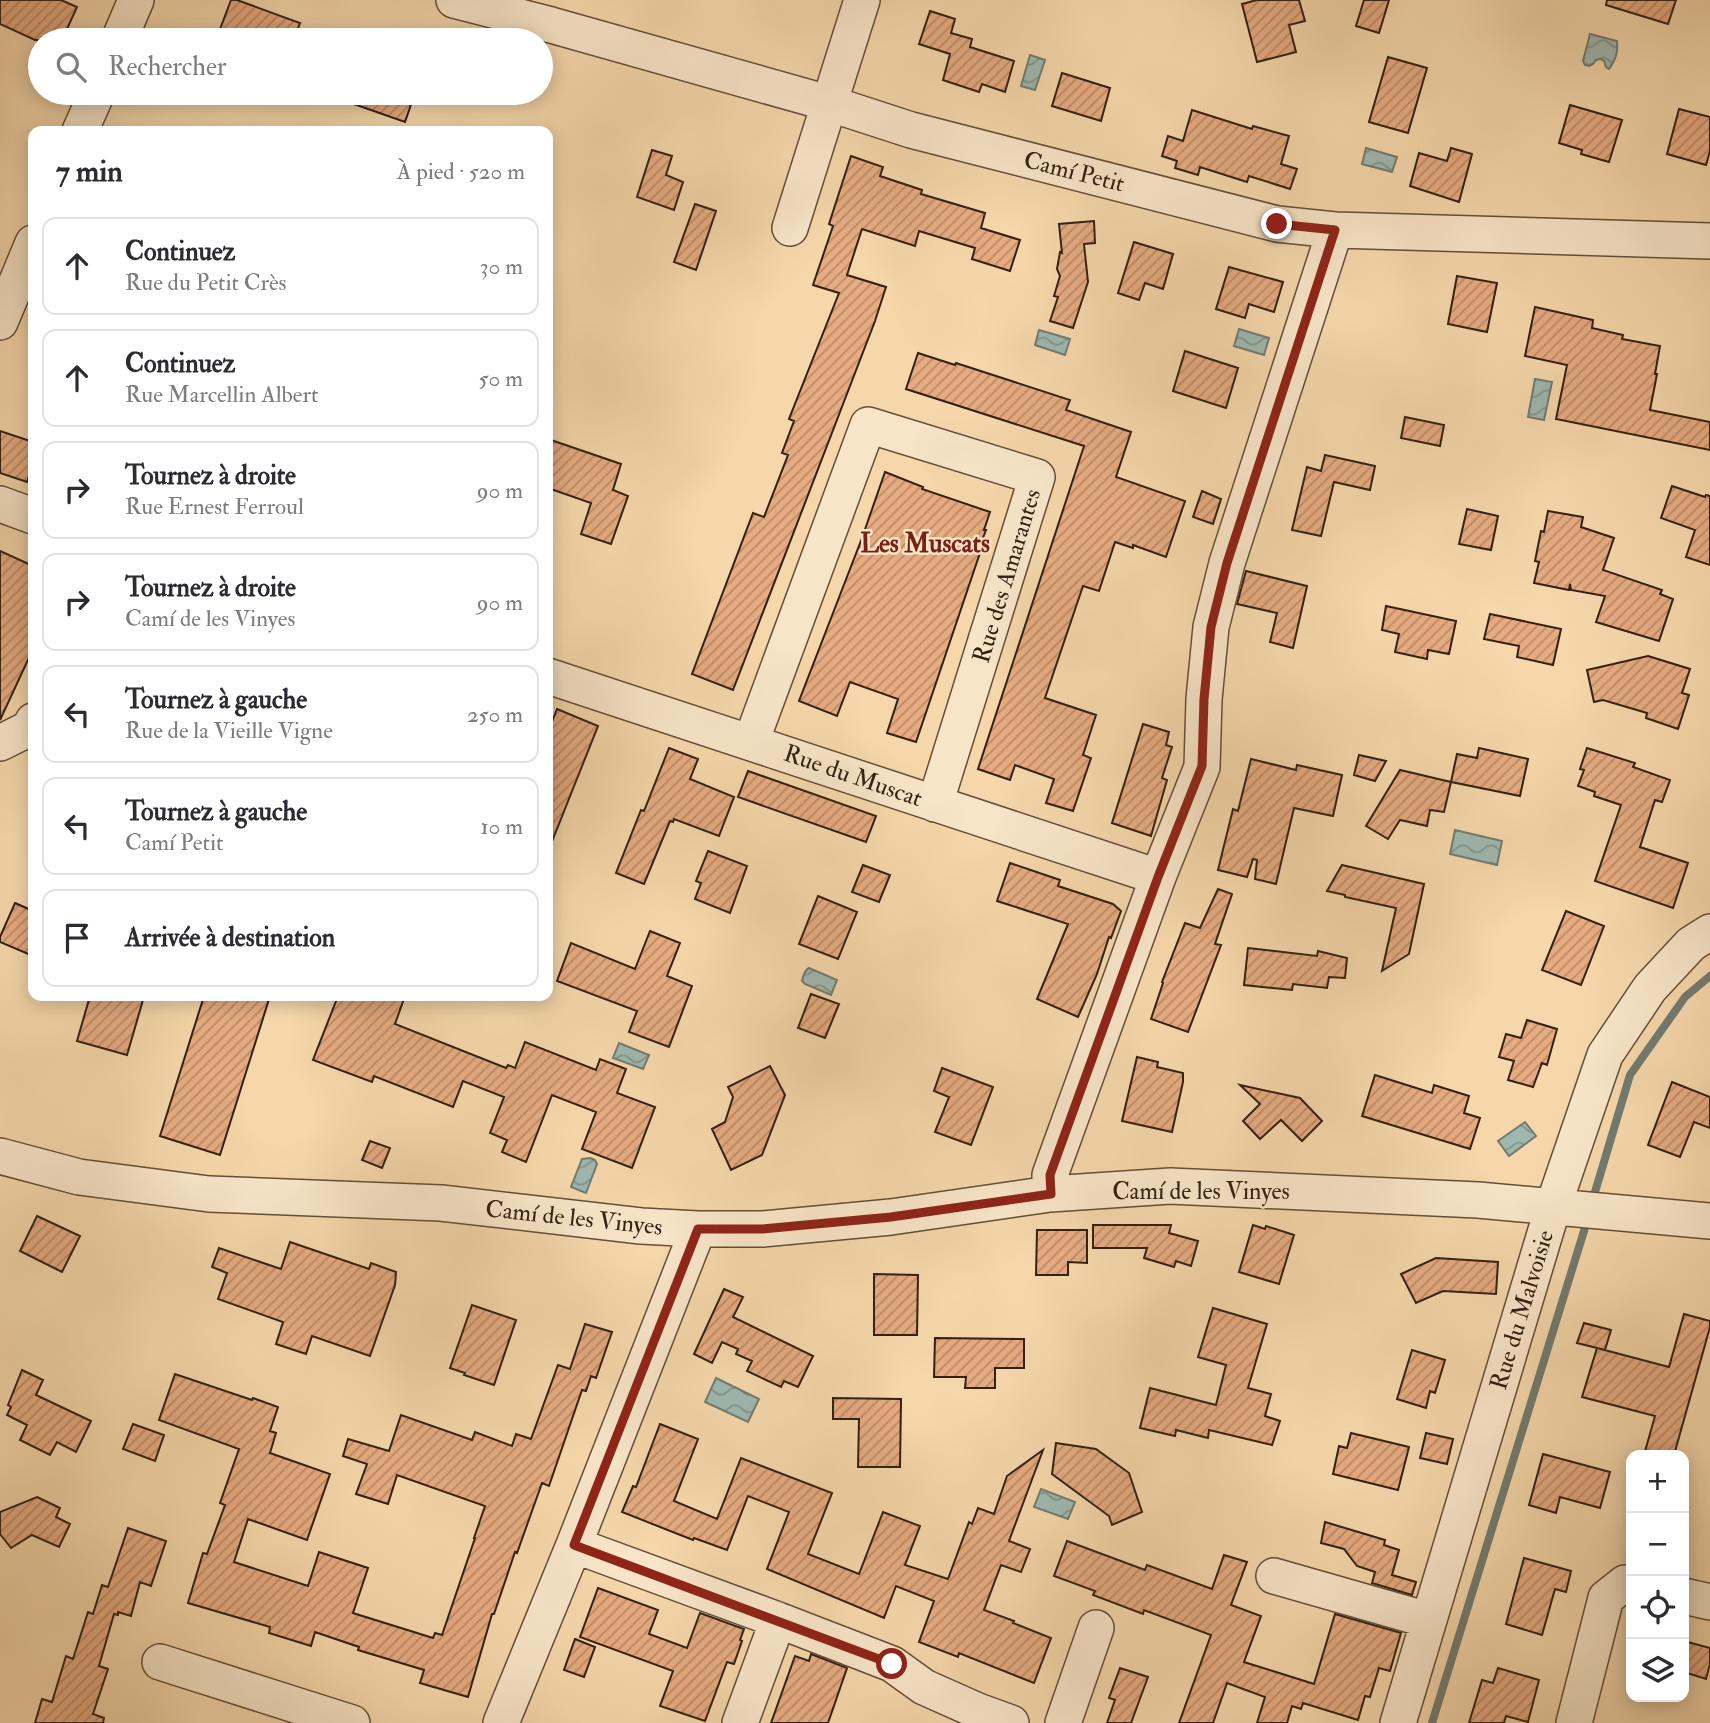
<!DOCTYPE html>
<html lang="fr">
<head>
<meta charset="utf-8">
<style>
  body { margin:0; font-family:"IM FELL Double Pica",serif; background:#f7f7f7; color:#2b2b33 }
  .controls { position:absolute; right:21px; bottom:21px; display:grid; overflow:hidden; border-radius:14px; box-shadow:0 4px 18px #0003 }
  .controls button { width:63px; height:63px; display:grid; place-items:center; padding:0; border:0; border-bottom:2px solid #e1e1e2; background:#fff; color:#2b2b33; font:35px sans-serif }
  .stop { position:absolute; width:21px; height:21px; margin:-16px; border:5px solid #8f2418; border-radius:50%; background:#fff }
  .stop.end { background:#8f2418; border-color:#fff; box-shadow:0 2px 7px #0008 }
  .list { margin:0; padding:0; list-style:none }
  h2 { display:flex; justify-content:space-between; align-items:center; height:91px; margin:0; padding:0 28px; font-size:30px }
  h2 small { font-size:23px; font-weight:400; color:#7c7c81 }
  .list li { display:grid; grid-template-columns:46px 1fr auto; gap:21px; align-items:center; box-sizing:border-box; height:98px; margin:0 14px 14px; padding:0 14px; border:2px solid #e1e1e2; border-radius:14px }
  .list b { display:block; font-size:26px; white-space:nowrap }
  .list p { margin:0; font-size:23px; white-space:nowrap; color:#7c7c81 }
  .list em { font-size:23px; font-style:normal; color:#7c7c81 }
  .icon { flex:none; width:38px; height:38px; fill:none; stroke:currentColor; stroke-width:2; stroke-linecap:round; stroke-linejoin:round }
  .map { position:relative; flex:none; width:1710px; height:1723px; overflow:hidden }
  .search { position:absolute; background:#fff; box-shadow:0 4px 18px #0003; left:28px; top:28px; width:525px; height:77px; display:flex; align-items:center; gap:18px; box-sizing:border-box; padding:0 24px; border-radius:38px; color:#7c7c81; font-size:26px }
  .panel { position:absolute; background:#fff; box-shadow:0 4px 18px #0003; left:28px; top:126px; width:525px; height:875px; border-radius:14px }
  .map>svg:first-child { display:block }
  .water { fill:url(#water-waves); stroke:#737b70; stroke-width:2 }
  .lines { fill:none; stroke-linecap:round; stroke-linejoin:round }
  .stream { stroke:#737b70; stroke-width:8 }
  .building { fill:url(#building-hatch); stroke:#332011; stroke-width:2 }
  .minor-casing { stroke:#644e38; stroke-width:38 }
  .minor { stroke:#f8e5c8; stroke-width:35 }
  .route { stroke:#8f2418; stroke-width:9 }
  .labels { text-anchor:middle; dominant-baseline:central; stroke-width:5; stroke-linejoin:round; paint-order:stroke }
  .street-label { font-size:24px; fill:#332011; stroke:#f8e5c8 }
  .neighbourhood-label { font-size:26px; font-weight:bold; fill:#7a1f14; stroke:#f8e5c8 }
</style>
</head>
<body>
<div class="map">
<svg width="1710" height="1723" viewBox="0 0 1710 1723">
  <defs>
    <pattern id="water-waves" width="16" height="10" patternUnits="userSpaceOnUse" patternTransform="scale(1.75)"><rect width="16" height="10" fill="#9eb8b0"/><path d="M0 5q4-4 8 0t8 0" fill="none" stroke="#81958e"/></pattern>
    <pattern id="building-hatch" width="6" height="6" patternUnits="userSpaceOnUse" patternTransform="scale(1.75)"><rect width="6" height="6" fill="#e6ab81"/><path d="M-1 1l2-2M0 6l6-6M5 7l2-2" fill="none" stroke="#bb8b68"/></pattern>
  </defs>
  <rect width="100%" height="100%" fill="#f5d7ab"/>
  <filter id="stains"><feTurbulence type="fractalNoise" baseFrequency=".00286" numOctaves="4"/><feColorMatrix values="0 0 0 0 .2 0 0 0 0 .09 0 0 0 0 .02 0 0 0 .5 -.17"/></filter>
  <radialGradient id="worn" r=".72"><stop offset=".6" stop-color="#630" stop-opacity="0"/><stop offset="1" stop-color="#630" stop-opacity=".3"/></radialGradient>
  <path class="water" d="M1590 34 1617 41C1618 53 1616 59 1609 69L1606 67 1604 61 1601 59 1596 60 1593 64 1589 66 1585 65 1583 61Z
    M1030 55 1045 60 1035 90 1021 86Z
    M1366 148 1397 157 1392 172 1362 164Z
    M1239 329 1269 338 1264 355 1234 346Z
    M1039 330 1070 339 1065 355 1035 345Z
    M1535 379 1552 382 1544 420 1528 417Z
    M1455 830 1502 841 1497 865 1450 854Z
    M809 968 837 980 831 995 805 984 802 981C803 976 805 970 809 968Z
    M619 1043 649 1055 643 1069 613 1058Z
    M1525 1122 1536 1136 1509 1156 1498 1141Z
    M590 1158 595 1160 597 1164 586 1193 571 1187 582 1159Z
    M716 1378 759 1399 748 1422 705 1402Z
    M1041 1489 1075 1502 1068 1519 1034 1507Z"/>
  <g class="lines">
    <path class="stream" d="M1592 1202 1630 1075 1685 997 1710 976
      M1432 1723 1588 1218"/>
  </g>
  <path class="building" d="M0 0H61L77 7 62 40H35L0 24Z
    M231 0H237L300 23 294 40H216Z
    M1257 0H1299L1305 21 1289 25 1296 52 1257 62 1242 4Z
    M1364 0H1389L1379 33 1356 26Z
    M1607 0H1676L1668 24 1606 5Z
    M930 11 955 19 951 33 972 39 970 47 1014 61 1005 92 982 84 979 92 943 80 950 54 919 44Z
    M1388 57 1427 68 1408 133 1369 122Z
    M1062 73 1110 88 1101 121 1052 106Z
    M331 93H415L405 122 331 96Z
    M1570 105 1622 120 1609 162 1581 154 1582 150 1559 143Z
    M1679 109 1710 117V151L1706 165 1667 154Z
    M1192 110 1252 129 1253 126 1289 136 1281 164 1297 169 1290 189 1249 176 1247 182 1200 167 1198 175 1175 168 1177 161 1162 156 1168 136 1183 141Z
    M1451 148 1472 154 1459 202 1410 186 1419 153 1447 161Z
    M652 150 672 156 666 175 683 182 674 210 637 197Z
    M851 156 883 167 880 176 922 190 921 194 985 213 981 228 1020 240 1010 271 972 259 975 248 919 231 915 246 862 229 847 275 886 287 875 321 733 690 692 674 753 513 764 517 788 455 782 453 794 421 789 419 839 293 813 285 833 226 829 224Z
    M695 204 716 211 696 270 674 262Z
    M1094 221 1095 243 1084 244 1088 282 1073 328 1050 321 1058 297 1054 296 1060 276 1057 269 1060 252 1062 253 1059 224Z
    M1134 242 1173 254 1163 289 1145 283 1139 300 1118 293Z
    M1229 267 1283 282 1274 312 1249 304 1245 318 1216 309Z
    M1457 276 1497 283 1487 332 1448 324Z
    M1535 307 1593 320 1592 328 1623 335 1622 339 1660 346 1655 374H1657L1650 410 1710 422V450L1556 419 1567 365 1525 356Z
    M1185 351 1238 368 1226 408 1173 391Z
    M918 353 955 365 956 363 1070 400 1066 410 1131 432 1116 477 1185 501 1166 557 1133 545V548L1115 542 1099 591 1083 586 1045 698 1096 715 1083 755 1091 758 1073 811 1046 803 1054 779 1015 765 1010 780 978 769 1084 446 906 389Z
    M1405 417 1444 425 1440 446 1401 438Z
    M0 431 33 442V465L27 482 0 473Z
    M548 439 621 464 613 490 628 496 611 544 581 534 591 503 548 488Z
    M1325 455 1375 466 1370 490 1334 482 1321 536 1292 530 1307 467 1321 471Z
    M885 472 923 487 922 489 990 512 984 530H986L981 543 983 544 916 742 887 733 898 699 850 682 837 716 799 701 862 538Z
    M1672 486 1705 497 1706 495 1710 496V565L1686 557 1695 530 1661 518Z
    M1202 491 1221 499 1213 524 1193 517Z
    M1467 509 1498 516 1491 550 1459 544Z
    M1548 511 1583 517 1581 527 1614 538 1603 570 1662 590 1660 594 1673 599 1659 641 1596 622 1605 596 1571 590 1570 584 1569 590 1534 583 1539 562 1535 561 1541 531 1544 532Z
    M0 551 33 566V649L0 720Z
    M1246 571 1307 586 1293 648 1270 642 1277 613 1237 604Z
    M1386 606 1456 621 1449 654 1428 650 1427 659 1395 652 1399 634 1382 630Z
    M1490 614 1561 629 1553 665 1517 657 1519 646 1484 639Z
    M1648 656 1690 669 1682 693 1689 695 1678 729 1646 718 1647 713 1603 700 1594 702 1587 670Z
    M557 709 598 726 549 849 548 732Z
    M1143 724 1169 732 1166 745 1172 747 1162 778 1167 780 1151 836 1112 823Z
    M669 748 698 759 690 779 734 797 719 836 674 819 673 822 670 821 644 884 616 873 641 810 644 811Z
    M1479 748 1528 759 1520 796 1451 782 1444 812 1430 810 1427 826 1400 820 1388 839 1366 826 1400 770 1451 782 1457 754 1477 758Z
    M1587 748 1635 763 1633 767 1670 780 1662 802 1655 800 1640 847 1688 863 1673 908 1595 881 1621 805 1594 796 1595 792 1578 786 1584 770 1580 769Z
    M1359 755 1386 761 1375 781 1354 775Z
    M1251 759 1296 770 1297 765 1342 775 1333 816 1294 808 1276 884 1255 879 1257 860 1253 859 1247 877 1218 870 1233 809 1238 811Z
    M748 771 876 816 866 842 738 797Z
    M708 851 747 866 730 913 695 899 701 883 696 881Z
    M1010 863 1060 880 1058 886 1113 904 1121 911 1111 938 1109 937 1097 974 1078 1017 1037 999 1068 924 997 901Z
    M863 865 890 875 879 902 852 892Z
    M1342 865 1424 884 1409 954 1382 971 1396 908 1345 897V895L1327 891Z
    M1218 889 1232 894 1215 944 1221 945 1188 1032 1151 1019 1163 983 1162 982 1185 923 1200 928Z
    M818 896 857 912 838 959 799 944Z
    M15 903 33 911V956L0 942V937Z
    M1566 911 1604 926 1581 985 1542 970Z
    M650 931 680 943 667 976 692 986 669 1047 629 1032 637 1011 557 981 571 943 635 969Z
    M1248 948 1317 956 1318 951 1347 958 1345 978 1329 977 1327 988 1293 984 1292 990 1244 985Z
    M811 994 839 1004 825 1038 798 1028Z
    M90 996H128L143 1000 127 1055 77 1041Z
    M204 996H270L220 1155 160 1136Z
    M338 996H405L395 1024 506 1068 508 1065 515 1068 525 1042 596 1070 600 1059 626 1069 617 1093 655 1107 632 1168 582 1149 596 1112 552 1095 526 1162 502 1152 507 1140 490 1133 504 1097 463 1081 453 1107 374 1076 372 1082 313 1060Z
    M1527 1020 1557 1029 1547 1065 1542 1063 1533 1087 1508 1080 1514 1061 1499 1057 1506 1034 1521 1038Z
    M1137 1057 1158 1062 1157 1067 1183 1073V1082L1172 1132 1122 1121Z
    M770 1066 785 1095 762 1155 731 1170 712 1129 725 1122 733 1097 728 1087Z
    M942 1068 993 1087 971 1145 935 1132 949 1097 934 1091Z
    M1375 1075 1432 1093 1434 1085 1469 1096 1464 1113 1480 1118 1470 1149 1362 1116Z
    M1672 1082 1710 1097V1128L1694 1122 1680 1157 1648 1145Z
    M1240 1085 1300 1098 1322 1121 1302 1141 1281 1120 1260 1139 1243 1121 1260 1104Z
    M370 1141 390 1148 382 1168 362 1160Z
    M37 1216 80 1236 62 1272 20 1251Z
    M1093 1225H1171L1169 1233 1198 1241 1191 1266 1176 1261 1174 1267 1144 1258 1147 1248H1093Z
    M1253 1225 1265 1229 1266 1226 1294 1235 1279 1284 1239 1272Z
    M1037 1230H1087V1263L1068 1262V1275H1036Z
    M290 1242 369 1269 371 1263 396 1272 395 1285 370 1356 312 1336 306 1354 276 1344 283 1322 218 1299 227 1273 212 1267 219 1248 281 1269Z
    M1436 1258 1498 1262 1496 1294 1443 1291 1416 1303 1401 1274Z
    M874 1274 918 1275 917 1335H874Z
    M724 1289 743 1297 733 1317 813 1356 798 1387 784 1381 781 1387 747 1371 752 1361 736 1354 738 1349 722 1342 712 1363 694 1354Z
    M472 1305 516 1320 494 1385 464 1375 465 1373 450 1368Z
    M1213 1308 1267 1324 1248 1388 1271 1394 1265 1416 1280 1421 1272 1445 1209 1430 1208 1438 1176 1430 1175 1436 1140 1428 1150 1388 1216 1405 1226 1365 1198 1357Z
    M1684 1314 1710 1321V1327L1674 1455H1644L1655 1416 1582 1397 1597 1348 1669 1367Z
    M1584 1323 1611 1330 1605 1350 1577 1343Z
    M585 1324 612 1332 596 1378 591 1376 586 1391 582 1390 549 1486 542 1483 517 1553 515 1552 494 1614H492L468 1697 420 1683 424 1670 358 1650 359 1647 315 1632 311 1646 269 1633 270 1627 188 1603 203 1553 207 1554 225 1505 220 1503 239 1449 159 1420 175 1374 252 1400 253 1398 278 1407 270 1431 276 1433 270 1453 330 1474 307 1540 248 1519 234 1562 308 1586 319 1552 368 1568 353 1613 433 1638 435 1633 442 1635 475 1538H474L485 1506 397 1475 388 1504 356 1494 367 1464 343 1456 348 1439 389 1451 401 1415 472 1440 475 1432 512 1446 516 1434 531 1439 558 1365 570 1369Z
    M935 1338 1024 1339V1368H995V1388H965L966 1377H934Z
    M1412 1350 1445 1360 1435 1393 1430 1391 1426 1408 1397 1399Z
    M22 1370 43 1380 36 1395 91 1421 76 1452 57 1442 50 1455 20 1440 27 1425 7 1415 11 1407 8 1405Z
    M833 1398 901 1399 900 1467H858L859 1419H833Z
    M133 1424 164 1435 155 1461 123 1449Z
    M660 1424 698 1439 674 1501 717 1519 741 1458 832 1493 808 1554 859 1574 883 1512 920 1526 905 1565 948 1579 969 1522 972 1524 978 1508 994 1514 1007 1476 1043 1450 1009 1541 1030 1549 1021 1572 1001 1565 984 1610 1014 1621 1013 1623 1051 1638 1034 1683 959 1653 958 1657 919 1642 934 1601 896 1586 884 1618 767 1569 789 1512 748 1496 727 1550 694 1538 693 1540 622 1512 633 1486 636 1487Z
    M1351 1433 1409 1447 1398 1490 1333 1474 1339 1446 1347 1448Z
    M1426 1433 1453 1439 1447 1464 1420 1458Z
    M1056 1443 1096 1449 1129 1473 1142 1512 1112 1525 1109 1516 1052 1474Z
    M1543 1454 1610 1472 1600 1508 1560 1497 1556 1513 1529 1505Z
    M37 1497 60 1508 56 1517 70 1524 59 1547 32 1535 11 1548 0 1534V1512Z
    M1325 1522 1385 1540 1384 1545 1399 1550 1392 1575 1416 1582 1412 1595 1372 1583 1375 1572 1357 1566 1344 1549 1321 1543Z
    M128 1528 166 1541 151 1586 140 1582 131 1616 118 1612V1615L114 1614 99 1666 108 1669 93 1714 104 1718 103 1723H35L42 1699 52 1702 66 1656 73 1659 88 1612 93 1614 102 1585 108 1587Z
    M1067 1541 1145 1570 1147 1565 1212 1589 1224 1555 1247 1562 1231 1605 1261 1616 1244 1662 1314 1684 1335 1614 1401 1633 1390 1671 1379 1668 1370 1697 1365 1696 1358 1720 1303 1703 1301 1709 1292 1706 1287 1723H1257L1265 1697 1227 1683 1213 1723H1179L1211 1635 1144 1610 1143 1614 1093 1595 1095 1591 1054 1576Z
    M1524 1558 1571 1571 1566 1592 1555 1589 1542 1635 1506 1624Z
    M598 1588 658 1610 649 1634 687 1648 700 1613 744 1629 740 1640 742 1641 734 1664 727 1662 705 1721 660 1706 673 1671 580 1637Z
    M575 1639 595 1647 584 1677 564 1670Z
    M1684 1641 1710 1648V1664L1706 1679 1684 1672Z
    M811 1654 847 1668 828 1723H771L795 1656 809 1661Z
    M1120 1668 1148 1677 1131 1723H1107L1115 1700 1109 1698Z
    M1498 1668 1539 1680 1528 1722 1506 1716 1504 1723H1469L1482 1680 1493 1683Z"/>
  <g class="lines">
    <defs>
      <path id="minor" d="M454 0 551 25 828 103 911 130 1277 224 1335 230 1710 241
        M119 40 136 0
        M80 131 97 93
        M790 228 862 0
        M0 322 33 243
        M0 504 33 516
        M548 676 1158 877
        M751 742 868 425 1037 477 935 804
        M0 743 30 728 33 721
        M0 1156 79 1177 209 1194 441 1203 641 1226 698 1229H762L891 1217 1050 1194 1170 1186 1478 1200 1710 1221
        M1050 1194V1175L1158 877 1202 767 1204 699 1211 627 1227 563 1335 230
        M574 1545 778 1620 740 1723
        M1274 1576 1428 1620
        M1684 1596 1710 1602
        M778 1620 892 1664 924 1687 978 1711 1011 1723
        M160 1662 352 1723
        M501 1723 574 1545 698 1229
        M1063 1723 1096 1628
        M1398 1723 1553 1207 1605 1055 1650 988 1691 944 1710 932
        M1574 1723 1606 1598 1625 1583 1631 1584"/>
    </defs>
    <use href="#minor" class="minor-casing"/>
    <use href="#minor" class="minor"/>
  </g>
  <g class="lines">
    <path class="route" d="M892 1664 574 1545 698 1229H762L891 1217 1051 1194 1050 1175 1158 877 1202 766 1204 699 1211 627 1227 563 1335 230 1277 224"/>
  </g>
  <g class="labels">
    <g class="street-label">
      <text transform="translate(1074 172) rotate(14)">Camí Petit</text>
      <text transform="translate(1007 576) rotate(-73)">Rue des Amarantes</text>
      <text transform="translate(853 776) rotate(19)">Rue du Muscat</text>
      <text x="1201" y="1191">Camí de les Vinyes</text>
      <text transform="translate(574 1218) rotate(6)">Camí de les Vinyes</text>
      <text transform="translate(1522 1310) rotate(-73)">Rue du Malvoisie</text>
    </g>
    <g class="neighbourhood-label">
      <text x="925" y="544">Les Muscats</text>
    </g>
  </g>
  <rect width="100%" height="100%" filter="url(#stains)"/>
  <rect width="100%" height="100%" fill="url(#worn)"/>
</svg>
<div class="controls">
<button>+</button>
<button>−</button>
<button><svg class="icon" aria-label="locate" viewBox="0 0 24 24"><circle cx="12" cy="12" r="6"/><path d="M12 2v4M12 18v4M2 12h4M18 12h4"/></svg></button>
<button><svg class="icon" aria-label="layers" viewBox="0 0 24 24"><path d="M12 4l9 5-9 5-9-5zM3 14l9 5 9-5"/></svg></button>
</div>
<div class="stop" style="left:892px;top:1664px"></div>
<div class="stop end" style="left:1277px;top:224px"></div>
<div class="search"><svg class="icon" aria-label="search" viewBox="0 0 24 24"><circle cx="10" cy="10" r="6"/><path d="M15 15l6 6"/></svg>Rechercher</div>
<section class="panel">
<h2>7 min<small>À pied · 520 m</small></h2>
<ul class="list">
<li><svg class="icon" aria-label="ahead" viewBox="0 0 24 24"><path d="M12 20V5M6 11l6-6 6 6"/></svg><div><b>Continuez</b><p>Rue du Petit Crès</p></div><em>30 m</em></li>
<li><svg class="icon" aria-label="ahead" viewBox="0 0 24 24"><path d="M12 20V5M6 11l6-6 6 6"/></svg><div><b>Continuez</b><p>Rue Marcellin Albert</p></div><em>50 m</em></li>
<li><svg class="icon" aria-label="right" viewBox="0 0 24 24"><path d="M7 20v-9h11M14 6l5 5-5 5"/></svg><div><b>Tournez à droite</b><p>Rue Ernest Ferroul</p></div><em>90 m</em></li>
<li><svg class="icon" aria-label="right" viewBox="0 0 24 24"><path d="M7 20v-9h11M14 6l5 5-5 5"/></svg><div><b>Tournez à droite</b><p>Camí de les Vinyes</p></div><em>90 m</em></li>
<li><svg class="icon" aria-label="left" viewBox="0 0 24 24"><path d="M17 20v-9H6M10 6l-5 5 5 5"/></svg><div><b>Tournez à gauche</b><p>Rue de la Vieille Vigne</p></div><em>250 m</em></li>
<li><svg class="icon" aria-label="left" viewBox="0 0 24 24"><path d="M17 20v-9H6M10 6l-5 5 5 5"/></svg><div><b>Tournez à gauche</b><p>Camí Petit</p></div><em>10 m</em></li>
<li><svg class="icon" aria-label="arrive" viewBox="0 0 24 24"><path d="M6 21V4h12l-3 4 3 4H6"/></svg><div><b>Arrivée à destination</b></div></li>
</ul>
</section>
</div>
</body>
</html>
